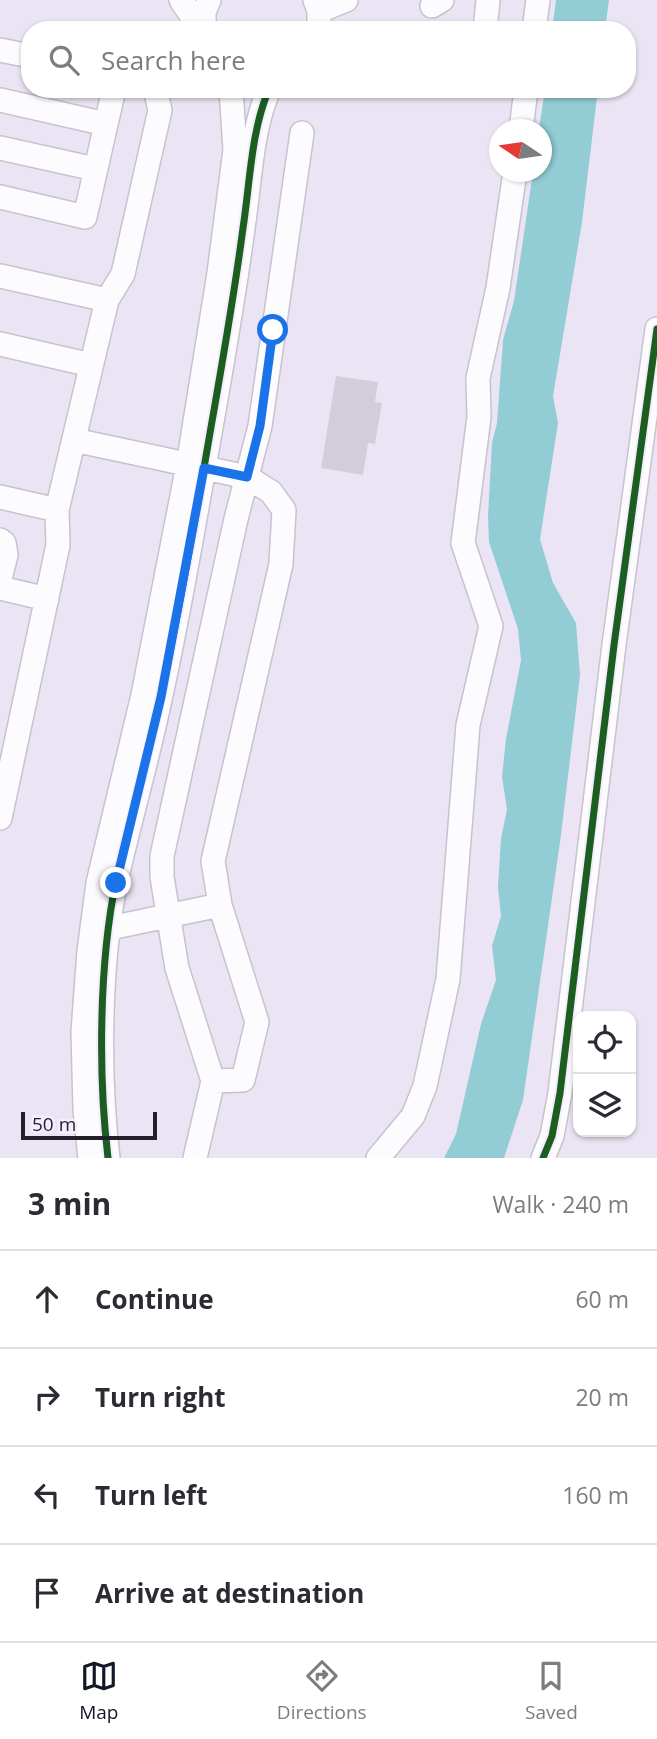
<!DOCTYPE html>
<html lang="en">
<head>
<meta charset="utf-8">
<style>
  body { margin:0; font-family:"Open Sans",sans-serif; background:#f2f2f3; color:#2b2b33 }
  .controls { position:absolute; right:21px; bottom:21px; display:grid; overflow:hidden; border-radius:14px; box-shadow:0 2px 5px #0004 }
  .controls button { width:63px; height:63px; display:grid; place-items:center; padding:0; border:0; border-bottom:2px solid #e1e1e2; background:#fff; color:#2b2b33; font:35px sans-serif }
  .compass { position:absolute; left:489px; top:119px; width:63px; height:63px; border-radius:50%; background:#fff; box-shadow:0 2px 5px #0004; rotate:283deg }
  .scale { position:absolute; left:21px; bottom:18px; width:136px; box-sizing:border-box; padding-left:7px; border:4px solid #231f29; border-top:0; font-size:19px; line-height:24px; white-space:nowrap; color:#231f29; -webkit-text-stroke:5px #f4edff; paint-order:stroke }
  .stop { position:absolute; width:21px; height:21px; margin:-16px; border:5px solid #1a73e8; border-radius:50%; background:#fff }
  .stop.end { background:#1a73e8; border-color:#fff; box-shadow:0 2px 7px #0008 }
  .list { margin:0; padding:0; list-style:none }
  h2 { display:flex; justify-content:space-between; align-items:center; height:91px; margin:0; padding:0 28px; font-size:30px }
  h2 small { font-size:23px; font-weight:400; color:#7c7c81 }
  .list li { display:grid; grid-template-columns:46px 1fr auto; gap:21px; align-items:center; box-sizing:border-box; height:98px; padding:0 28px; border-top:2px solid #e1e1e2 }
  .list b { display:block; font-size:26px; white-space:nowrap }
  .list em { font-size:23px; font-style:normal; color:#7c7c81 }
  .icon { flex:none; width:38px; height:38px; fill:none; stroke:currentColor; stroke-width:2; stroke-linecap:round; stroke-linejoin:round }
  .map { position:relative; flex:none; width:657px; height:1158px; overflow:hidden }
  .search { position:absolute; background:#fff; box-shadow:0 2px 5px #0004; left:21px; right:21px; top:21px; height:77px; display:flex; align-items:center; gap:18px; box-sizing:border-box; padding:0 24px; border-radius:28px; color:#7c7c81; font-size:26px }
  .sheet { height:483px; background:#fff }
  nav { display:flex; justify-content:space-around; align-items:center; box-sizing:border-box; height:98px; border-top:2px solid #e1e1e2; background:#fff; font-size:19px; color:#7c7c81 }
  nav a { display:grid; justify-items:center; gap:4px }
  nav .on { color:#111827 }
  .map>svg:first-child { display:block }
  .water { fill:#92ccd5 }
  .building { fill:#d3cdd9 }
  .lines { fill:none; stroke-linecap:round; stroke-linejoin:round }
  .minor-casing { stroke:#c8c2ce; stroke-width:26 }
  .minor { stroke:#fcfbfd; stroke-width:23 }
  .cycleway-casing { stroke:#f4edff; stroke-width:11 }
  .cycleway { stroke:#1b5e20; stroke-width:7 }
  .route { stroke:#1a73e8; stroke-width:9 }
</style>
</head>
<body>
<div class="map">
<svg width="657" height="1158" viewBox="0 0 657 1158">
  <rect width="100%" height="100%" fill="#ebe4f4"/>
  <path class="water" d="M556 0H609L605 30H552Z
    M545 89H598L582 222 553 396 558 423 540 539 553 583 576 623 580 675 561 835 523 1100 504 1158H444L456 1134 481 1024 496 980 492 946 501 916 498 887 501 839 507 809 502 777 506 739 521 660 518 629 489 542 488 516 492 443 497 423 503 340 514 301 533 172H542V130L539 129Z"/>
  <path class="building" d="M336 376 378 382 375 402 382 403 375 444 368 443 363 475 321 468Z"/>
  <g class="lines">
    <defs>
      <path id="minor" d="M181 0 201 30
        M315 0 319 11V30
        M432 6 442 0
        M319 11 346 0
        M204 30V12L209 0
        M485 30 488 0
        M534 30 538 0
        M0 50 30 56
        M0 100 106 124
        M521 130 526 89
        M0 148 95 169
        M0 197 85 217 114 89
        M0 276 107 300
        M0 344 91 365
        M74 440 247 477 271 492 284 510 281 564 213 861 220 905 257 1022 243 1080 213 1081
        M0 497 57 510
        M0 540 4 543 6 555 0 579
        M0 588 47 599
        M0 818 58 545 57 510 107 300 123 274 160 110 155 89
        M96 928H110L220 905
        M90 1158 85 1109 83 1032 89 951 98 883 143 695 188 465 219 273 235 150 231 89
        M108 1158C98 1074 99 963 116 881 130 819 148 758 161 695 180 608 195 520 210 433 222 365 234 297 243 228 250 183 251 131 269 89
        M195 1158 213 1081 177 968 162 877V856L236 519 260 426 302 133
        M378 1158 413 1116 425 1086 448 979 468 725 491 626 463 543 479 417 478 378 498 288 515 172
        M543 1158 552 1136 560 1093 614 645 657 329"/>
    </defs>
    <use href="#minor" class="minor-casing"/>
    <use href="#minor" class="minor"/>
    <defs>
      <path id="cycleway" d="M108 1158C98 1074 99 963 116 881 130 819 148 758 161 695 180 608 195 520 210 433 222 365 234 297 243 228 250 183 251 131 269 89
        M543 1158 552 1136 560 1093 614 645 657 329"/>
    </defs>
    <use href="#cycleway" class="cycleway-casing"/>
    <use href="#cycleway" class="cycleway"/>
  </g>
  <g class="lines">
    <path class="route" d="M116 883 161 697 204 468 247 477 260 426 273 330"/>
  </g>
</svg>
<div class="controls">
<button><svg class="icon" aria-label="locate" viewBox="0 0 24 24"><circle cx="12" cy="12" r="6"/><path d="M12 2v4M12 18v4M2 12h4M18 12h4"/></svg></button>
<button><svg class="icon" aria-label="layers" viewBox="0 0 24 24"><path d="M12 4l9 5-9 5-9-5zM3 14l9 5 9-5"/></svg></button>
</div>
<svg class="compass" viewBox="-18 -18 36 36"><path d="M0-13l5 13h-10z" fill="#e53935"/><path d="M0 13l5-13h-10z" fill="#7c7c81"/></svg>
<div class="scale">50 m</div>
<div class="stop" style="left:273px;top:330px"></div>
<div class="stop end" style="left:116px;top:883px"></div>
<div class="search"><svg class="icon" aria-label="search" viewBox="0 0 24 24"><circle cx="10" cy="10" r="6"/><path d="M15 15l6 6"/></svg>Search here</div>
</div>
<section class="sheet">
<h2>3 min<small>Walk · 240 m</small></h2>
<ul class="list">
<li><svg class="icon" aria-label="ahead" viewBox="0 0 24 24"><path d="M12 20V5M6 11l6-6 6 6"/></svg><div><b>Continue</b></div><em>60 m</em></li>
<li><svg class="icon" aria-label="right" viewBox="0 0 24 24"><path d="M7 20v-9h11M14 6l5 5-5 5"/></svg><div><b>Turn right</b></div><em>20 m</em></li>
<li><svg class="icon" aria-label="left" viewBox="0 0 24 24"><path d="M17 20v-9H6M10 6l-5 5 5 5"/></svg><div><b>Turn left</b></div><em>160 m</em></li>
<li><svg class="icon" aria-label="arrive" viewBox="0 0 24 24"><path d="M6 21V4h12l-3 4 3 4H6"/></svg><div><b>Arrive at destination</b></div></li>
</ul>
</section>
<nav>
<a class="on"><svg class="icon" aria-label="map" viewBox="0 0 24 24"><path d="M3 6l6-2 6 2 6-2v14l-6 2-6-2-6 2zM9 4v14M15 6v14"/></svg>Map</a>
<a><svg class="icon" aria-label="directions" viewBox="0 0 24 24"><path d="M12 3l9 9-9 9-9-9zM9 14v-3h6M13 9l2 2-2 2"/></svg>Directions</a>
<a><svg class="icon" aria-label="saved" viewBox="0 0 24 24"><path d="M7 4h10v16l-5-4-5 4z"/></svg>Saved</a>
</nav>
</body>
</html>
